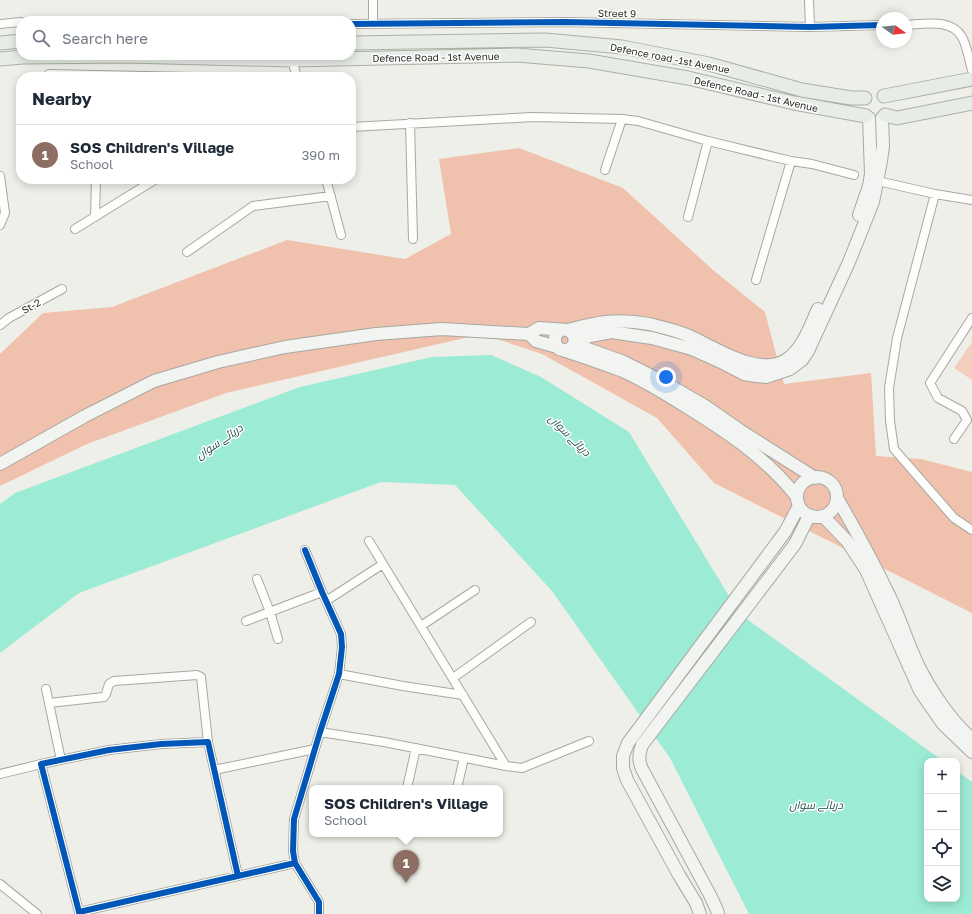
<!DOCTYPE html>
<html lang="en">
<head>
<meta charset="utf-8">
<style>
  body { margin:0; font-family:"Golos Text",Cairo,sans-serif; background:#f6f6f7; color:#1f2937 }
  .controls { position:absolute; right:12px; bottom:12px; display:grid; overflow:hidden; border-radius:8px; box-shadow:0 2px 10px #0003 }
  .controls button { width:36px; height:36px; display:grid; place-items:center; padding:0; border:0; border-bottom:1px solid #e0e1e3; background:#fff; color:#1f2937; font:20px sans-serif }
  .compass { position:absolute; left:876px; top:12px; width:36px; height:36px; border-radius:50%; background:#fff; box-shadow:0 2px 10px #0003; rotate:105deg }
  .you { position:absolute; left:666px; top:377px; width:14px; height:14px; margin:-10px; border:3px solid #fff; border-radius:50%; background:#1a73e8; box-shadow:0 0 0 6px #1a73e833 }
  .badge { display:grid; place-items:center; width:26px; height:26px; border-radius:50%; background:#2563eb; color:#fff; font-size:13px; font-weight:700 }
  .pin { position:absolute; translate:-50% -33px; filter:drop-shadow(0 1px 2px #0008) }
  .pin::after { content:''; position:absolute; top:21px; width:14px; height:12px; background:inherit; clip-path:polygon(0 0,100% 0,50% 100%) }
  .popup { position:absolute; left:309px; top:785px; width:194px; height:52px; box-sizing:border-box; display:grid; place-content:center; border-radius:8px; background:#fff; filter:drop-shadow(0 1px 3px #0005); font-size:13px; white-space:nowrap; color:#747a83 }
  .popup b { font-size:15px; color:#1f2937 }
  .popup::after { content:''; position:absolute; left:50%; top:100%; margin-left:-8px; border:8px solid transparent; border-top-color:#fff }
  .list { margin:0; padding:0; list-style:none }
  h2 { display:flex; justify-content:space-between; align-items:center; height:52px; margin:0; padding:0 16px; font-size:17px }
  h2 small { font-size:13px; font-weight:400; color:#747a83 }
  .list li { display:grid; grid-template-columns:26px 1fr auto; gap:12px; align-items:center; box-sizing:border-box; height:60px; padding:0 16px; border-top:1px solid #e0e1e3 }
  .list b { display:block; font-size:15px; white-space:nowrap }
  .list p { margin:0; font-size:13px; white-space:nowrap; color:#747a83 }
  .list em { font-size:13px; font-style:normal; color:#747a83 }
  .icon { flex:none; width:22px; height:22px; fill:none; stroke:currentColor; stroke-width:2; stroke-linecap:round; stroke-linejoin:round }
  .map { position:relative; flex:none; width:972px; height:914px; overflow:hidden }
  .search { position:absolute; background:#fff; box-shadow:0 2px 10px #0003; left:16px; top:16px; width:340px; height:44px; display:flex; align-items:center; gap:10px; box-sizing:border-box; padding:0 14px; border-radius:16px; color:#747a83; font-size:15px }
  .panel { position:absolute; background:#fff; box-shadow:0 2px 10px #0003; left:16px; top:72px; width:340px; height:112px; border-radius:16px }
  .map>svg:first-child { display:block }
  .green { fill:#f3cdbd }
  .forest { fill:#f0c1ac }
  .water { fill:#9cebd5 }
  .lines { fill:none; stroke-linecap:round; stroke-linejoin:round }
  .street-casing { stroke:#a8a8a3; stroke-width:10 }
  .secondary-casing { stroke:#a8a8a3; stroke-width:14 }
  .primary-casing { stroke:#a9b2a5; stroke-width:15 }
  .street { stroke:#fdfdfc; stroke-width:8 }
  .secondary { stroke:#f2f4f1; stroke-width:12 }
  .primary { stroke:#e7ece6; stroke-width:13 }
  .cycleway-casing { stroke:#fff; stroke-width:8 }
  .cycleway { stroke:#0057b8; stroke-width:6 }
  .labels { text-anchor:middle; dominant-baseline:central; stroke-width:3; stroke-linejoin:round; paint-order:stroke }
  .street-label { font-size:10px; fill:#2b2b26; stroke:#fff }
  .water-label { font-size:11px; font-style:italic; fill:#1e4f43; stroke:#fff }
</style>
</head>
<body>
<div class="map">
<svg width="972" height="914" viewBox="0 0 972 914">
  <rect width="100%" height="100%" fill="#efefe9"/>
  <path class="green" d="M972 342V380L954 368Z"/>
  <path class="forest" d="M519 148 623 188 713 270 765 312 784 384 871 373 876 456 921 459 972 472V613L714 483 657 418 542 354 482 334 226 393 87 444 0 486V354L43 313 112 307 287 240 405 259 451 234 439 159Z"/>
  <path class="water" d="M491 355 541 377 629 432 740 614 943 761H927V899H957V771L972 782V914H749L670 758 552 591 455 485 381 482 79 593 0 653V504L15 493 300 387 432 357Z"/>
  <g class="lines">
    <defs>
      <path id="street" d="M809 0 810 27
        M0 24 21 22
        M351 24 564 22 810 27 882 25
        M373 24V0
        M906 25C924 24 951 18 962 37 967 46 969 60 972 70
        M292 60 297 77
        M49 74 192 77
        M410 123 413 239
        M351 127 533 117 622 119 638 121 708 141 791 161 812 164 854 175
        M605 170 622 119
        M0 176 5 213 0 225
        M326 179 341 235
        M878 181 935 194 972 200
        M935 194 897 338 889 388 890 421 894 449 954 518 972 530
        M95 217 96 179
        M688 217 708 141
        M75 229 156 179
        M187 252 253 206 331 196
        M756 280 791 161
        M0 325 9 318 62 289
        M954 439 967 420 962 411 938 398 930 383 972 318
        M369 541 506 766
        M305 550 322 592 341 634 342 647 339 674 320 732 294 819 293 851 295 863 319 902V914
        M257 579 270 612 278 639
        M326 601 383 564
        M246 621 322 592
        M421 626 475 590
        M339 674 403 686 463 695
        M453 678 531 622
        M46 689 61 760
        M49 703 104 697 106 694 109 684 114 681 197 675 201 677 208 742
        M320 732 384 742 506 766 522 768 589 741
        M214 770 315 749
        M0 774 41 764
        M407 788 416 748
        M457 788 464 758
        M238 876 208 742 161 744 109 750 41 764 79 912 295 863
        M0 884 37 914"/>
      <path id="secondary" d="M859 215 869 186 871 174 869 118
        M568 330C597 322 619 318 649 324 661 327 675 330 687 335 713 346 758 378 786 360 803 349 810 326 818 309
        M529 334 536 341 557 347
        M575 341 590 336 611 332 652 338 692 349 721 362 744 374 756 376 766 377 790 369 802 360 808 351 849 262 873 202 881 161 883 146 882 118
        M574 344 624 362 662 381 705 406 741 431 815 478
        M562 350C582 356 601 363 620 370 642 379 662 392 682 404 724 430 766 457 797 497
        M0 464 85 416 154 381 218 362 285 347 376 334 442 329 529 334 539 328 568 330C581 338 573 354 559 349L555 343V336L560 330
        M797 497a20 20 0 1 1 40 0a20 20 0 1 1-40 0Z
        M837 498C855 529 873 562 889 595 900 618 907 642 918 665 931 691 951 721 972 739
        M823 516 847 541 866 570 920 691 943 724 972 752
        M700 914 696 903 679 875 627 780 623 768V756L628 743 785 532 799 506
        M718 914 717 910 710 895 642 769C638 760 639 754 642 745L795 544 809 516"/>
      <path id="primary" d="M0 43 21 41
        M351 43 545 40 622 47 709 64 802 90 851 98H865
        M0 59 22 57 126 56 292 60 517 55 589 61 688 78 794 103 866 116
        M884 96 972 79
        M885 115 897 118 972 103"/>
    </defs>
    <use href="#street" class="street-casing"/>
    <use href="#secondary" class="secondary-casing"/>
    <use href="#primary" class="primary-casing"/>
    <use href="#street" class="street"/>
    <use href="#secondary" class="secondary"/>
    <use href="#primary" class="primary"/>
    <defs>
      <path id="cycleway" d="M351 24 564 22 810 27 882 25
        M305 550 322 592 341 634 342 647 339 674 320 732 294 819 293 851 295 863 319 902V914
        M238 876 208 742 161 744 109 750 41 764 79 912 295 863"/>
    </defs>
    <use href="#cycleway" class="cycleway-casing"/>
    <use href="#cycleway" class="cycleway"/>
  </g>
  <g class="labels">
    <g class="street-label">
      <text transform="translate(617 13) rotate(1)">Street 9</text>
      <text transform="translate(436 57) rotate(-1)">Defence Road - 1st Avenue</text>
      <text transform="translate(670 58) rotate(11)">Defence road -1st Avenue</text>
      <text transform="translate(756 94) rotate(13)">Defence Road - 1st Avenue</text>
      <text transform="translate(31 306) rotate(-29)">St-2</text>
    </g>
    <g class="water-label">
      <text transform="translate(570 435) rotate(45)">دریائے سواں</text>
      <text transform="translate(219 441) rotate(-34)">دریائے سواں</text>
      <text x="816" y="804">دریائے سواں</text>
    </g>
  </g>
</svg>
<div class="controls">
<button>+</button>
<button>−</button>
<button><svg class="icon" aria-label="locate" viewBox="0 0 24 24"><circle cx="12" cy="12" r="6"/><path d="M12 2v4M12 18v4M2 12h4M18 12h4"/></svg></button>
<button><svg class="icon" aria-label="layers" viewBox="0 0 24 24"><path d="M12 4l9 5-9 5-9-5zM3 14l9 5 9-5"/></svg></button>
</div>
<svg class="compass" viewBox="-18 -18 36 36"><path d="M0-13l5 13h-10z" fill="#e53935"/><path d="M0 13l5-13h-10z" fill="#747a83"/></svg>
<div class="you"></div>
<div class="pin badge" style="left:406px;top:883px;background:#8d6e63">1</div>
<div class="popup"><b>SOS Children's Village</b>School</div>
<div class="search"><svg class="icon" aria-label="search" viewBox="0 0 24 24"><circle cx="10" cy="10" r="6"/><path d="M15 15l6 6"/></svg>Search here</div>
<section class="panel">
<h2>Nearby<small></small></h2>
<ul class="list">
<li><span class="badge" style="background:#8d6e63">1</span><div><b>SOS Children's Village</b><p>School</p></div><em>390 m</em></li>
</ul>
</section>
</div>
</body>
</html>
